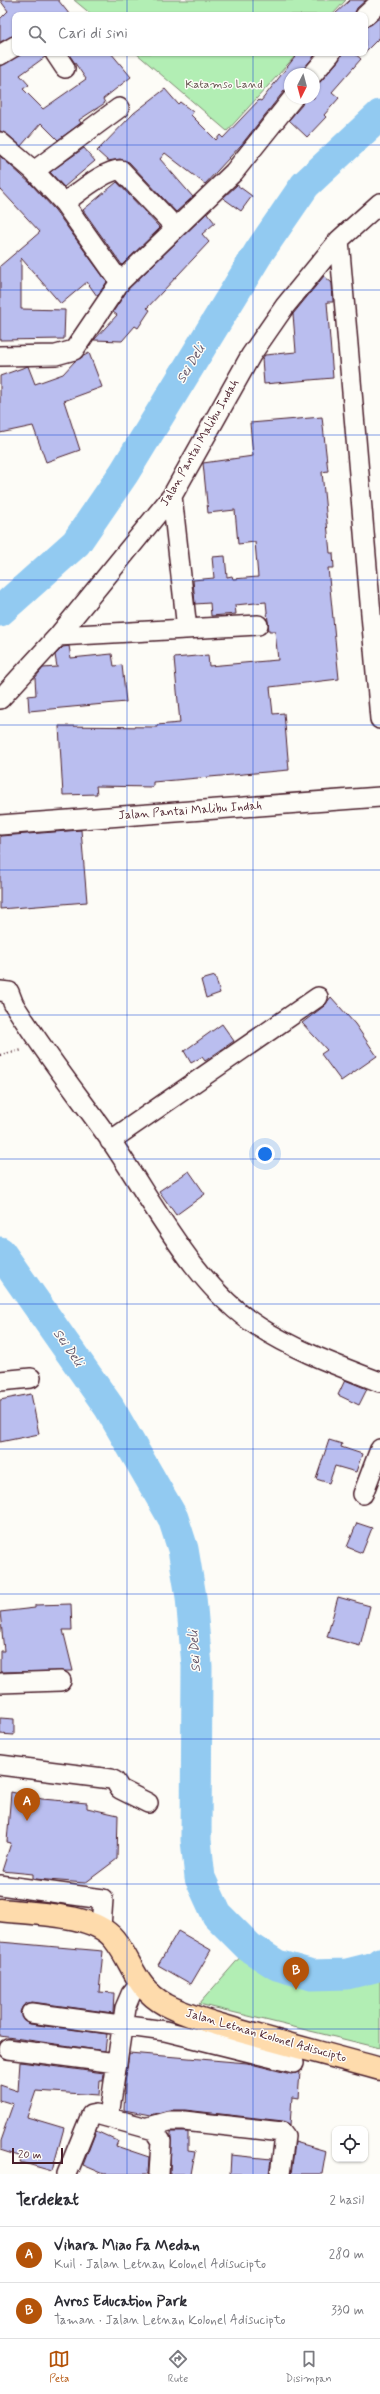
<!DOCTYPE html>
<html lang="id">
<head>
<meta charset="utf-8">
<style>
  body { margin:0; font-family:Mynerve,sans-serif; background:#f2f2f3; color:#2b2b33 }
  .controls { position:absolute; right:12px; bottom:12px; display:grid; overflow:hidden; border-radius:8px; box-shadow:0 1px 3px #0004 }
  .controls button { width:36px; height:36px; display:grid; place-items:center; padding:0; border:0; border-bottom:1px solid #e1e1e2; background:#fff; color:#2b2b33; font:20px sans-serif }
  .compass { position:absolute; left:284px; top:68px; width:36px; height:36px; border-radius:50%; background:#fff; box-shadow:0 1px 3px #0004; rotate:186deg }
  .scale { position:absolute; left:12px; bottom:10px; width:51px; box-sizing:border-box; padding-left:4px; border:2px solid #4a1f2b; border-top:0; font-size:11px; line-height:14px; white-space:nowrap; color:#4a1f2b; -webkit-text-stroke:3px #fdfcf7; paint-order:stroke }
  .you { position:absolute; left:265px; top:1154px; width:14px; height:14px; margin:-10px; border:3px solid #fff; border-radius:50%; background:#1a73e8; box-shadow:0 0 0 6px #1a73e833 }
  .badge { display:grid; place-items:center; width:26px; height:26px; border-radius:50%; background:#b45309; color:#fff; font-size:13px; font-weight:700 }
  .pin { position:absolute; translate:-50% -33px; filter:drop-shadow(0 1px 2px #0008) }
  .pin::after { content:''; position:absolute; top:21px; width:14px; height:12px; background:inherit; clip-path:polygon(0 0,100% 0,50% 100%) }
  .list { margin:0; padding:0; list-style:none }
  h2 { display:flex; justify-content:space-between; align-items:center; height:52px; margin:0; padding:0 16px; font-size:17px }
  h2 small { font-size:13px; font-weight:400; color:#7c7c81 }
  .list li { display:grid; grid-template-columns:26px 1fr auto; gap:12px; align-items:center; box-sizing:border-box; height:56px; padding:0 16px; border-top:1px solid #e1e1e2 }
  .list b { display:block; font-size:15px; white-space:nowrap }
  .list p { margin:0; font-size:13px; white-space:nowrap; color:#7c7c81 }
  .list em { font-size:13px; font-style:normal; color:#7c7c81 }
  .icon { flex:none; width:22px; height:22px; fill:none; stroke:currentColor; stroke-width:2; stroke-linecap:round; stroke-linejoin:round }
  .map { position:relative; flex:none; width:380px; height:2174px; overflow:hidden }
  .search { position:absolute; background:#fff; box-shadow:0 1px 3px #0004; left:12px; right:12px; top:12px; height:44px; display:flex; align-items:center; gap:10px; box-sizing:border-box; padding:0 14px; border-radius:8px; color:#7c7c81; font-size:15px }
  .sheet { height:164px; background:#fff }
  nav { display:flex; justify-content:space-around; align-items:center; box-sizing:border-box; height:56px; border-top:1px solid #e1e1e2; background:#fff; font-size:11px; color:#7c7c81 }
  nav a { display:grid; justify-items:center; gap:2px }
  nav .on { color:#b45309 }
  .map>svg:first-child { display:block }
  .green { fill:#b2eeb4; stroke:#7e8670 }
  .lines { fill:none; stroke-linecap:round; stroke-linejoin:round }
  .river { stroke:#92caf1; stroke-width:31 }
  .building { fill:#babeef; stroke:#4a1f2b }
  .minor-casing { stroke:#4a1f2b; stroke-width:22 }
  .major-casing { stroke:#4a1f2b; stroke-width:25 }
  .path { stroke:#4a1f2b; stroke-width:2.5; stroke-dasharray:1 3; stroke-linecap:butt }
  .minor { stroke:#fdfcf7; stroke-width:19 }
  .major { stroke:#fedbac; stroke-width:22 }
  .grid { fill:none; stroke:#1d4ed8; stroke-width:1; stroke-opacity:0.55 }
  .labels { text-anchor:middle; dominant-baseline:central; stroke-width:3; stroke-linejoin:round; paint-order:stroke }
  .park-label { font-size:12px; fill:#64534d; stroke:#fdfcf7 }
  .street-label { font-size:12px; fill:#4a1f2b; stroke:#fdfcf7 }
  .water-label { font-size:13px; font-style:italic; fill:#605266; stroke:#fdfcf7 }
</style>
</head>
<body>
<div class="map">
<svg width="380" height="2174" viewBox="0 0 380 2174">
  <rect width="100%" height="100%" fill="#fdfcf7"/>
  <filter id="ink" filterUnits="userSpaceOnUse"><feTurbulence type="fractalNoise" baseFrequency=".025" numOctaves="2"/><feDisplacementMap in="SourceGraphic" scale="8" xChannelSelector="R" yChannelSelector="G"/><feConvolveMatrix kernelMatrix="1 2 1 2 8 2 1 2 1" color-interpolation-filters="sRGB"/></filter>
  <g filter="url(#ink)">
    <path class="green" d="M74 0H346L332 15H92Z
      M136 53H298L227 131Z
      M249 1947 277 1965 312 1975 375 1967 380 1962V2048L199 2004Z"/>
    <g class="lines">
      <path class="river" d="M0 611 76 543 124 473 259 252 305 185 380 115
        M0 1252 109 1407 173 1518 183 1549 191 1597 197 1666 196 1840 200 1878 217 1915 249 1947 277 1965 312 1975 347 1974 375 1967 380 1963"/>
    </g>
    <path class="building" d="M0 0H58L70 15H15V35L0 42V19L8 11Z
      M350 0H366L357 8 354 15H334Z
      M380 17V37L365 52V27L372 24Z
      M23 53H44L45 57 20 75 29 85 23 89 43 109 86 79 68 53H111L131 77 103 99 105 103 79 120 81 123 58 140 41 123 21 146 7 134 0 131V66Z
      M298 53H317L305 67 302 74H290V88L284 91 242 144 205 184 165 153 160 159 193 197 176 212 129 162 120 159 108 161 97 151 134 113 165 89 178 104 180 102 193 112 191 115 216 140 220 135 223 138 259 100 261 101Z
      M342 53H354L361 59 332 92 339 98 324 115 326 117 307 137 289 120 302 105 304 98H314V85L321 81 339 60Z
      M84 148 95 161 64 187 50 172Z
      M0 156 31 184 55 210 107 282 97 296 87 282 61 304 21 258V309L65 310 64 339 0 340V266L40 232 0 189Z
      M117 182 160 228 122 265 83 210Z
      M237 185 252 196 241 211 223 198Z
      M207 213 215 223 202 234 209 242 147 308 150 310 138 328 135 326 122 341 94 340 117 315 113 312 128 289Z
      M324 276 332 283 333 302H327L333 378 264 384 262 359 265 355 296 352 293 314Z
      M89 353 102 387 64 401 80 450 46 462 33 426 0 433V376L28 366 35 384 63 374 75 361Z
      M322 417 328 471 322 472 330 553H333L334 568H328L339 679 270 687 273 714 284 713 289 770 153 782V787L96 786 97 794 63 795 59 726 157 727V725L180 723 174 658 208 655 209 666 278 660 275 631H269L266 602 235 605 236 614 211 616 210 603 195 604 193 580 214 578 212 557 225 556 227 577 232 576 233 579 258 577 255 542 238 544 235 510 208 513 203 463 253 456 250 423Z
      M69 646 71 658 112 654 114 666 122 665 126 702 29 711 28 696 36 695 35 678 43 668 57 667 55 655 63 647Z
      M81 830 87 902 0 909V836Z
      M215 976 220 993 206 998 201 980Z
      M331 997 355 1024 377 1056 341 1081 321 1054 327 1050 302 1023 324 1006Z
      M222 1024 234 1041 205 1061 202 1057 191 1063 184 1051Z
      M189 1171 205 1194 176 1215 159 1191Z
      M345 1380 367 1389 359 1405 338 1395Z
      M31 1394 39 1434 0 1442V1400Z
      M329 1440 342 1444 341 1447 362 1454 356 1472 335 1466 329 1483 316 1479Z
      M357 1523 372 1528 362 1553 347 1547Z
      M338 1597 370 1606 360 1646 327 1637Z
      M71 1604 72 1630H63L73 1671 0 1672V1651H4L0 1612 35 1608V1605Z
      M0 1718 14 1719V1735L0 1734Z
      M11 1792 42 1799 87 1803V1808L118 1815 117 1859 85 1883 35 1879 33 1878V1874L2 1871 11 1843 7 1842Z
      M178 1931 211 1950 191 1984 158 1965Z
      M0 1942 103 1951 99 1992 114 1993 113 2013 32 2002 23 2006 20 2012 24 2021 30 2024 107 2034 105 2051 0 2036Z
      M129 2053 247 2063 291 2074 300 2072 298 2098 292 2097 290 2125 283 2121 185 2110H169L150 2115 124 2110 125 2083Z
      M20 2062 104 2073 103 2081H100L99 2095 36 2091 27 2117 64 2128 52 2171 20 2162 22 2157 0 2150V2141L13 2104 0 2100V2085L18 2091Z
      M96 2131 118 2141 116 2146 149 2157 148 2174H104L83 2165Z
      M171 2132H188V2151L195 2152 191 2174H170Z
      M295 2142 326 2151 322 2174H291Z
      M231 2155 271 2159 269 2174H230Z"/>
    <g class="lines">
      <defs>
        <path id="minor" d="M365 16 380 2
          M55 53 65 68
          M0 55 15 46
          M313 74 331 53
          M0 142 34 171 64 203 120 282
          M34 171 119 108
          M64 203C77 194 105 169 121 170L176 228
          M339 240 380 719
          M0 356 56 355 74 350 120 282 234 172 293 98
          M172 496 187 629
          M58 636 258 625
          M0 699 58 636 172 496 251 355 285 306 339 240 380 203
          M0 825 380 797
          M0 991 9 992 14 1005
          M13 1003C43 1051 78 1095 111 1141 153 1202 195 1287 259 1327 296 1351 339 1366 380 1382
          M110 1141 318 997
          M0 1381 31 1378
          M363 1494 380 1449
          M0 1683 61 1681
          M0 1765 111 1779 115 1781 120 1789 148 1803
          M0 1885 103 1899 101 1927
          M31 2013 165 2031 294 2063
          M8 2049 116 2063
          M109 2116 125 2008 131 1994 140 1983
          M148 2127 169 2121H184L282 2132 285 2136 280 2174
          M67 2174 91 2115 96 2114 154 2130 161 2141 159 2174"/>
        <path id="major" d="M0 1910C33 1914 93 1913 114 1939 134 1964 134 1987 166 2005 189 2017 215 2023 240 2031 286 2044 333 2056 380 2069"/>
      </defs>
      <use href="#minor" class="minor-casing"/>
      <use href="#major" class="major-casing"/>
      <path class="path" d="M0 1055 23 1050"/>
      <use href="#minor" class="minor"/>
      <use href="#major" class="major"/>
    </g>
  </g>
  <path class="grid" d="M127 0V15M253 0V15M127 53V2174M253 53V2174M0 145H380M0 290H380M0 435H380M0 580H380M0 725H380M0 870H380M0 1015H380M0 1159H380M0 1304H380M0 1449H380M0 1594H380M0 1739H380M0 1884H380M0 2029H380"/>
  <g class="labels">
    <g class="park-label">
      <text x="224" y="85">Katamso Land</text>
    </g>
    <g class="street-label">
      <text transform="translate(200 443) rotate(-60)">Jalan Pantai Malibu Indah</text>
      <text transform="translate(190 811) rotate(-4)">Jalan Pantai Malibu Indah</text>
      <text transform="translate(266 2036) rotate(16)">Jalan Letnan Kolonel Adisucipto</text>
    </g>
    <g class="water-label">
      <text transform="translate(191 364) rotate(-59)">Sei Deli</text>
      <text transform="translate(68 1348) rotate(55)">Sei Deli</text>
      <text transform="translate(195 1651) rotate(-94)">Sei Deli</text>
    </g>
  </g>
</svg>
<div class="controls">
<button><svg class="icon" aria-label="locate" viewBox="0 0 24 24"><circle cx="12" cy="12" r="6"/><path d="M12 2v4M12 18v4M2 12h4M18 12h4"/></svg></button>
</div>
<svg class="compass" viewBox="-18 -18 36 36"><path d="M0-13l5 13h-10z" fill="#e53935"/><path d="M0 13l5-13h-10z" fill="#7c7c81"/></svg>
<div class="scale">20 m</div>
<div class="you"></div>
<div class="pin badge" style="left:27px;top:1821px">A</div>
<div class="pin badge" style="left:296px;top:1990px">B</div>
<div class="search"><svg class="icon" aria-label="search" viewBox="0 0 24 24"><circle cx="10" cy="10" r="6"/><path d="M15 15l6 6"/></svg>Cari di sini</div>
</div>
<section class="sheet">
<h2>Terdekat<small>2 hasil</small></h2>
<ul class="list">
<li><span class="badge">A</span><div><b>Vihara Miao Fa Medan</b><p>Kuil · Jalan Letnan Kolonel Adisucipto</p></div><em>280 m</em></li>
<li><span class="badge">B</span><div><b>Avros Education Park</b><p>Taman · Jalan Letnan Kolonel Adisucipto</p></div><em>330 m</em></li>
</ul>
</section>
<nav>
<a class="on"><svg class="icon" aria-label="map" viewBox="0 0 24 24"><path d="M3 6l6-2 6 2 6-2v14l-6 2-6-2-6 2zM9 4v14M15 6v14"/></svg>Peta</a>
<a><svg class="icon" aria-label="directions" viewBox="0 0 24 24"><path d="M12 3l9 9-9 9-9-9zM9 14v-3h6M13 9l2 2-2 2"/></svg>Rute</a>
<a><svg class="icon" aria-label="saved" viewBox="0 0 24 24"><path d="M7 4h10v16l-5-4-5 4z"/></svg>Disimpan</a>
</nav>
</body>
</html>
